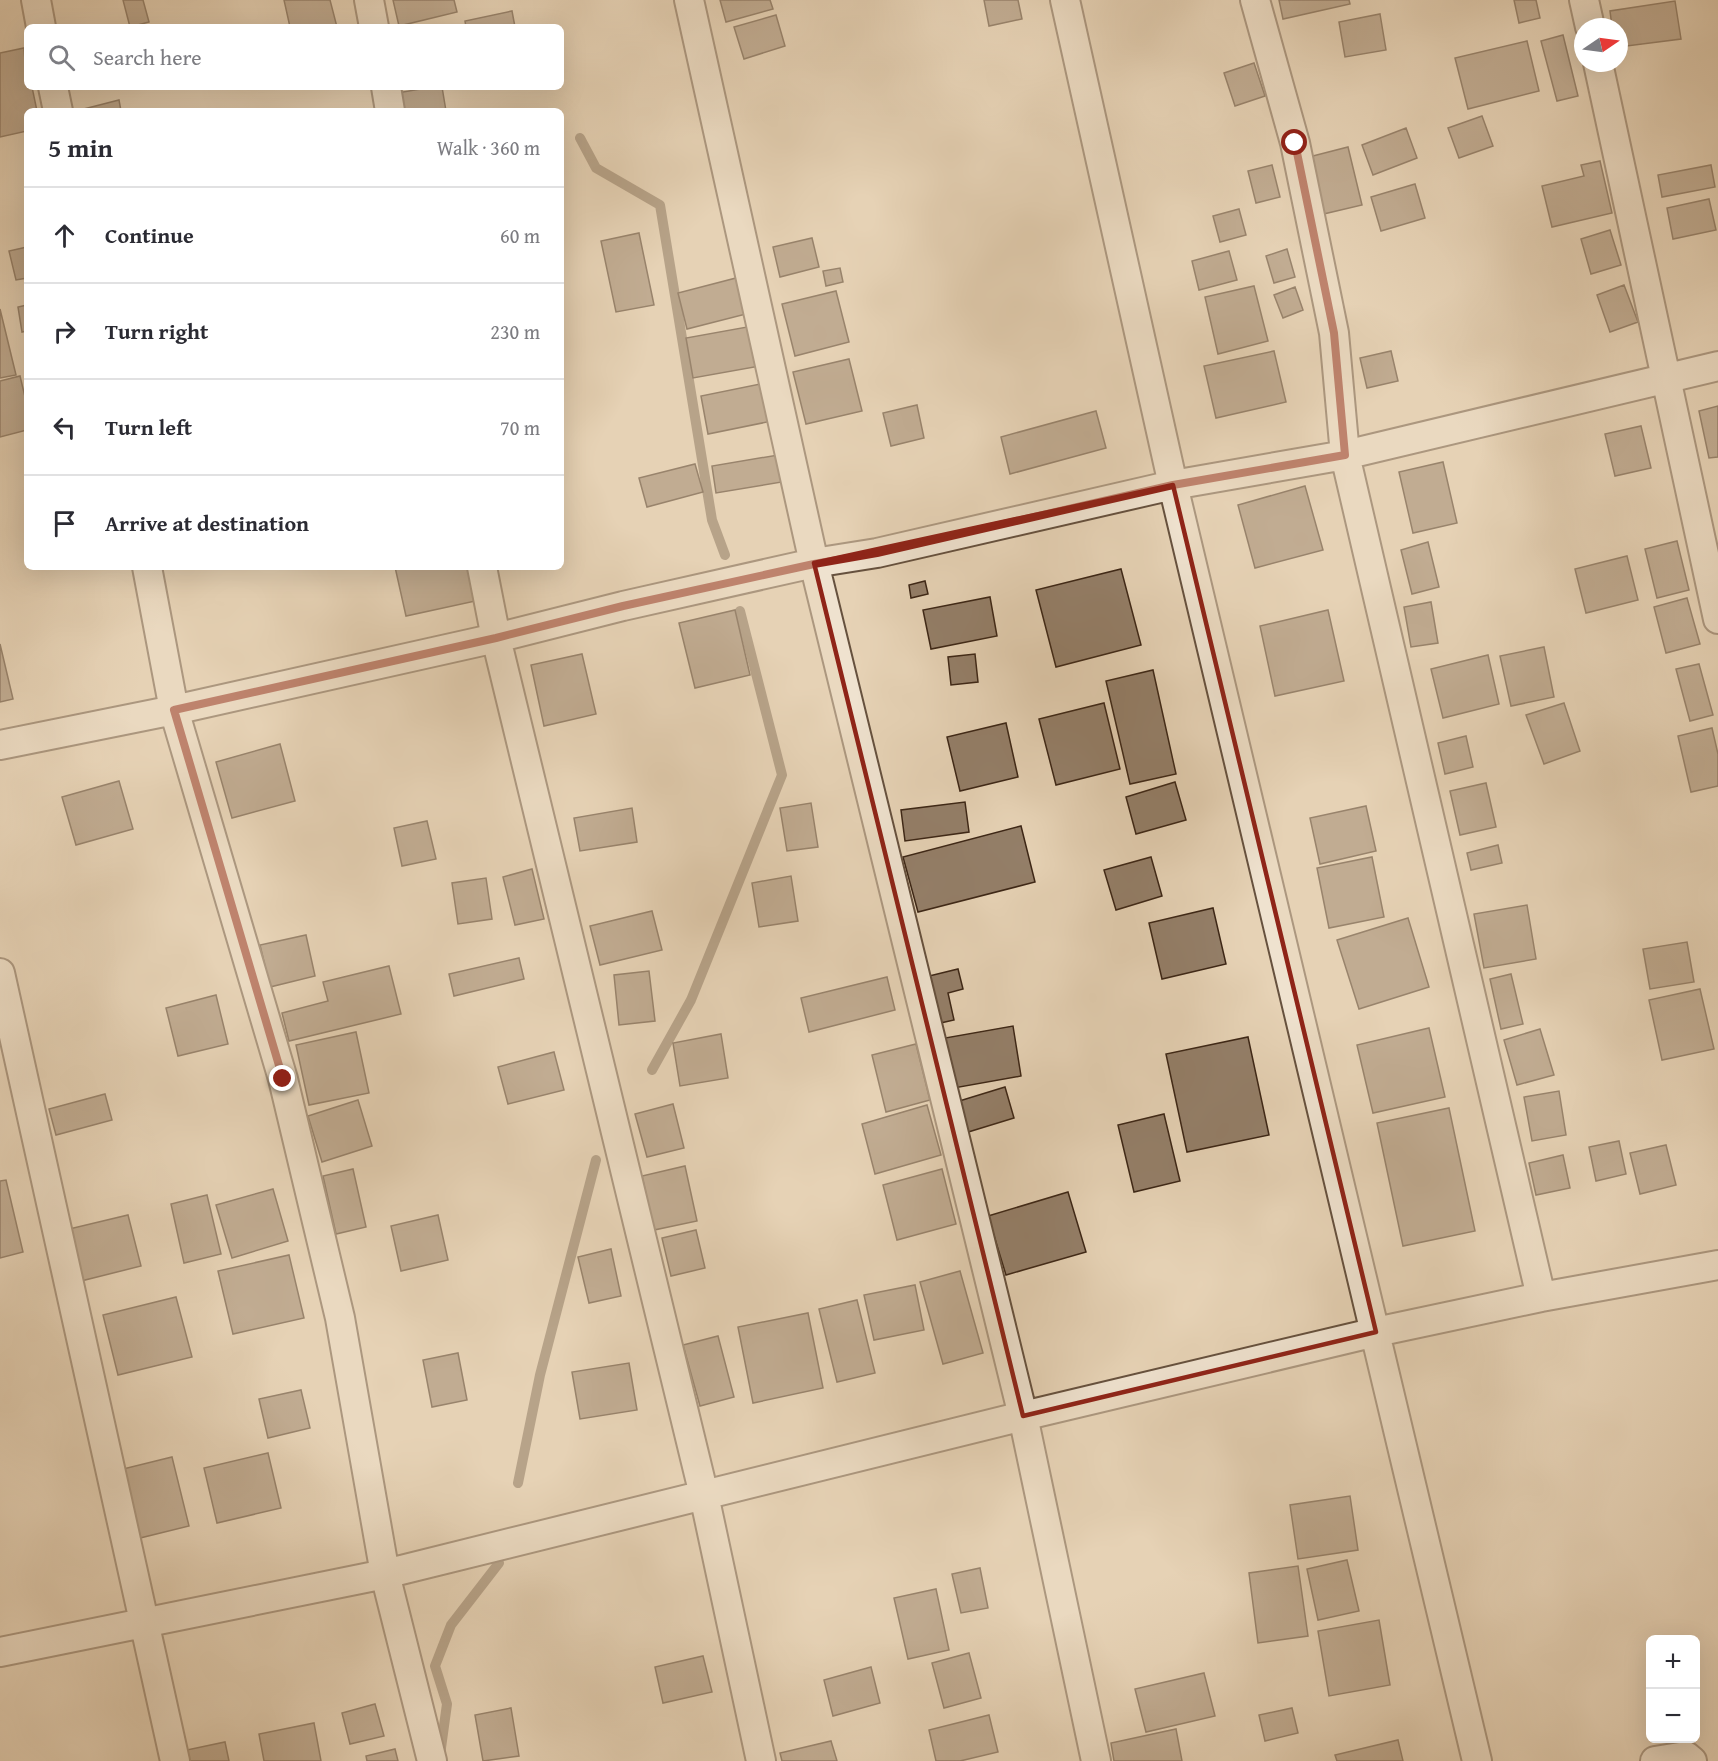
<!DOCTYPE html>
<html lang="en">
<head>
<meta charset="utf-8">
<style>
  body { margin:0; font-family:"Gentium Book Plus",serif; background:#f2f2f3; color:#2b2b33 }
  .controls { position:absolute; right:18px; bottom:18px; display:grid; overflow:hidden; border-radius:9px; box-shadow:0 6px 24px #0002 }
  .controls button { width:54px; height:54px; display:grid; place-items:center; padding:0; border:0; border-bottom:2px solid #e1e1e2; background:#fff; color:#2b2b33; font:30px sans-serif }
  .compass { position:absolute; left:1574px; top:18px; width:54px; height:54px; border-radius:50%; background:#fff; box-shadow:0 6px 24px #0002; rotate:77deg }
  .stop { position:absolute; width:18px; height:18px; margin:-14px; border:4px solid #8f2418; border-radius:50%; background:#fff }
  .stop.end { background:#8f2418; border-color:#fff; box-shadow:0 2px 6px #0008 }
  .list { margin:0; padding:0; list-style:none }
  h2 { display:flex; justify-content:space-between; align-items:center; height:78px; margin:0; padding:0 24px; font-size:26px }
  h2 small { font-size:20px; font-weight:400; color:#7c7c81 }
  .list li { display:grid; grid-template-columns:39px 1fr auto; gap:18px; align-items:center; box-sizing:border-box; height:96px; padding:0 24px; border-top:2px solid #e1e1e2 }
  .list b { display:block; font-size:22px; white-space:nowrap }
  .list em { font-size:20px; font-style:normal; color:#7c7c81 }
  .icon { flex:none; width:33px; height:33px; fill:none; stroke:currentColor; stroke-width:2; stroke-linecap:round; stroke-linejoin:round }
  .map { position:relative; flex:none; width:1718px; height:1761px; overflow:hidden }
  .search { position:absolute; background:#fff; box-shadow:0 6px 24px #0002; left:24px; top:24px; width:540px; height:66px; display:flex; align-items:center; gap:15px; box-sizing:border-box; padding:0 21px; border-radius:9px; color:#7c7c81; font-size:22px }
  .panel { position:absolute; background:#fff; box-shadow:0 6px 24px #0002; left:24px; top:108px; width:540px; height:462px; border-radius:9px }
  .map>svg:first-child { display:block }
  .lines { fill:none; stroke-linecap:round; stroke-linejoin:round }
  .stream { stroke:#7f6a55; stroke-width:10 }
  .building { fill:#947f69; stroke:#3c2616; stroke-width:1.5 }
  .street-casing { stroke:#66513e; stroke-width:32 }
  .street { stroke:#efe2cf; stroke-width:28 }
  .route { stroke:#8f2418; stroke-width:8 }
  .marked { fill:none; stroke:#8f2418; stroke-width:4.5; stroke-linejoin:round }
</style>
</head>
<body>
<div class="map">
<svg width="1718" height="1761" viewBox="0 0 1718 1761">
  <rect width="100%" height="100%" fill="#e6d2b5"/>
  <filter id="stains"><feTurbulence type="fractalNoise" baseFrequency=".00333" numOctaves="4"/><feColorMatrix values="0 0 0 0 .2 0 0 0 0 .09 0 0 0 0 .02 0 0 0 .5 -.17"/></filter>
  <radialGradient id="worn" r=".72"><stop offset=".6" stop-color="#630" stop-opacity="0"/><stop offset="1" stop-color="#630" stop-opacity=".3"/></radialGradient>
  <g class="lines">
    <path class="stream" d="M580 138 596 168 660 205 712 520 725 555
      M652 1070 691 1000 782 775 740 611
      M518 1483 540 1375 596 1160
      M440 1755 447 1704 435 1666 451 1625 499 1563"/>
  </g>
  <path class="building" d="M123 0H143L149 22 130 27Z
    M284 0H330L337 27H290Z
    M393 0H454L457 12 399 26Z
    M720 0H770L773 9 726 22Z
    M984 0H1018L1022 19 989 26Z
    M1279 0H1349L1350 4 1283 19Z
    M1514 0H1536L1540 18 1519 23Z
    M1675 1 1681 39 1619 47V27H1612L1610 11Z
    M512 11 515 27H466L465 21Z
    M1380 14 1386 50 1345 57 1339 22Z
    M776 15 785 46 744 59 734 27Z
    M1563 35 1578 96 1557 101 1541 41Z
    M1527 41 1539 91 1468 109 1455 58Z
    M24 48 27 87H32L37 111H27V131L0 137V53Z
    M1254 63 1265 96 1235 106 1224 73Z
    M432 87H442L446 111H400L397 93Z
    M119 100 121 111H76Z
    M1482 116 1493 146 1459 158 1448 128Z
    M1406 128 1417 158 1373 175 1362 145Z
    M1348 147 1362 205 1315 216 1301 159Z
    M1600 161 1612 213 1552 227 1542 186 1584 176 1581 165Z
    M1272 165 1280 197 1256 203 1248 171Z
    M1711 165 1715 187 1662 197 1658 175Z
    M1415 184 1425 218 1381 231 1371 197Z
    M1709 199 1716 230 1673 239 1667 208Z
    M1239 209 1246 235 1220 242 1213 216Z
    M1610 230 1621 265 1591 274 1581 239Z
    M639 233 654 305 616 312 601 241Z
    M812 238 819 267 780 277 773 247Z
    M27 247V278L16 280 9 251Z
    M1287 249 1295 277 1274 283 1266 256Z
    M1229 251 1237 280 1199 290 1192 261Z
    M840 268 843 282 826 286 823 271Z
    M736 278 746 314 687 329 678 293Z
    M1624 285 1638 322 1610 332 1597 295Z
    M1254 286 1268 341 1218 354 1205 297Z
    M1295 287 1303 310 1283 318 1274 295Z
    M836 291 849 342 795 356 782 304Z
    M27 305V331L22 332 18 307Z
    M0 309 16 375 0 378Z
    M758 325 765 365 693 378 686 338Z
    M1274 351 1286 402 1216 418 1204 366Z
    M1391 351 1398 381 1367 388 1360 358Z
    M849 359 862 411 806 424 793 372Z
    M20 376 27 405V430L0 437V381Z
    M765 383 772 421 708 434 701 396Z
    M917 405 924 438 891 446 883 413Z
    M1718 406V457L1709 458 1699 411Z
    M1096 411 1106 448 1010 474 1001 437Z
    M1641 426 1651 468 1615 476 1605 434Z
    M778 455 782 482 716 493 712 466Z
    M1443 462 1457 523 1413 533 1399 472Z
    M695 464 703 492 647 507 639 478Z
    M1305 486 1323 550 1255 568 1238 505Z
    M1677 541 1689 590 1657 598 1645 549Z
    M1428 542 1439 587 1412 594 1401 550Z
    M1627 556 1638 600 1586 613 1575 569Z
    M395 567H472L480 600 406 616Z
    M1121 569 1141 645 1056 667 1036 590Z
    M925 581 928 594 911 598 909 585Z
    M990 597 997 636 931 649 923 610Z
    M1687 598 1700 644 1666 653 1654 607Z
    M1431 602 1438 643 1411 647 1404 607Z
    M735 610 750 675 695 688 679 623Z
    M1328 610 1344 681 1275 696 1260 626Z
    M0 644 13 699 0 702Z
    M1544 647 1554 697 1511 706 1500 656Z
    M582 654 596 714 544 726 531 665Z
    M975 654 978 682 951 685 948 657Z
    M1488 655 1499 704 1443 718 1431 669Z
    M1699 664 1713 715 1690 721 1676 669Z
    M1153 670 1176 774 1130 784 1106 681Z
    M1104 703 1120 769 1056 785 1039 719Z
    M1564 703 1580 751 1544 764 1526 715Z
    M1006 723 1018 777 960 791 947 737Z
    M1712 728 1718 754V786L1691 792 1678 736Z
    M1466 736 1473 767 1445 774 1438 743Z
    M280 744 295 801 232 818 216 762Z
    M119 781 133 829 76 845 62 797Z
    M1175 782 1186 820 1136 834 1126 797Z
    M1486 783 1496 827 1460 835 1450 791Z
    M965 802 969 832 905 841 901 810Z
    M811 803 818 847 787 851 780 808Z
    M1366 806 1376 851 1320 864 1310 818Z
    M632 808 637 842 580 851 574 818Z
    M427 821 436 859 402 866 394 828Z
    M1021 826 1035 882 918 912 903 857Z
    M1498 845 1502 863 1471 870 1467 853Z
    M1151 857 1162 896 1116 910 1104 870Z
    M1372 857 1384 917 1329 928 1317 868Z
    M532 869 544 919 515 925 503 877Z
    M791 876 798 921 759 927 752 883Z
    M486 878 492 919 458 924 452 883Z
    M1527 905 1536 959 1484 968 1474 914Z
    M1213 908 1226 964 1162 979 1149 923Z
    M652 911 662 950 600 965 590 926Z
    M1408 918 1429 987 1359 1009 1337 940Z
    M306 935 315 976 270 987 260 945Z
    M1687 942 1694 982 1650 989 1643 949Z
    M519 958 524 979 454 996 449 974Z
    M389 966 401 1014 289 1041 282 1013 328 1001 323 982Z
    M958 969 963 989 948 993 954 1020 936 1024 925 977Z
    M649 971 655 1021 619 1025 614 975Z
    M1511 974 1523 1024 1501 1029 1490 979Z
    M887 977 895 1010 809 1032 801 998Z
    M1700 989 1714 1049 1662 1060 1649 1000Z
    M216 995 228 1044 178 1056 166 1008Z
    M1013 1026 1021 1076 954 1088 945 1038Z
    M1429 1028 1445 1097 1373 1113 1357 1045Z
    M1540 1029 1554 1075 1517 1085 1504 1040Z
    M356 1032 369 1093 309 1105 296 1045Z
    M721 1034 728 1078 680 1086 673 1043Z
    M1248 1037 1269 1135 1187 1152 1166 1054Z
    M916 1044 930 1100 886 1112 872 1055Z
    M554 1052 564 1090 508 1104 498 1067Z
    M1005 1087 1014 1118 965 1133 956 1102Z
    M1559 1091 1566 1135 1532 1141 1524 1097Z
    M105 1094 112 1120 56 1135 49 1109Z
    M358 1100 372 1146 322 1162 308 1116Z
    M673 1104 684 1148 647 1157 635 1114Z
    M927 1105 941 1155 875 1174 862 1124Z
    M1449 1108 1475 1231 1403 1246 1377 1123Z
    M1164 1114 1180 1181 1134 1192 1118 1125Z
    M1619 1141 1626 1174 1596 1181 1589 1147Z
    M1666 1145 1676 1185 1640 1194 1630 1153Z
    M1563 1155 1570 1188 1536 1195 1529 1163Z
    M685 1166 697 1221 654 1230 642 1176Z
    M353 1169 366 1227 336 1234 323 1176Z
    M942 1169 956 1224 897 1240 883 1185Z
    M6 1180 23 1252 0 1258V1181Z
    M273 1189 288 1241 232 1258 216 1205Z
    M1068 1192 1086 1252 1006 1275 988 1216Z
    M207 1195 221 1254 184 1263 171 1204Z
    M128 1215 141 1266 77 1282 65 1230Z
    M438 1215 448 1260 401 1271 391 1226Z
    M696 1230 705 1268 671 1276 662 1238Z
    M611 1249 621 1296 589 1303 578 1257Z
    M289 1255 304 1318 233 1334 218 1271Z
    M960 1271 983 1353 943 1364 920 1282Z
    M915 1285 924 1330 874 1340 864 1295Z
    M176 1297 192 1357 118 1375 103 1315Z
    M857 1300 875 1373 837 1382 819 1309Z
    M808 1313 823 1388 753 1403 738 1327Z
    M718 1336 734 1397 700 1406 683 1345Z
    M458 1353 467 1400 432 1407 423 1360Z
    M629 1363 637 1410 580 1419 572 1372Z
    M301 1390 310 1428 268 1438 259 1399Z
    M268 1453 281 1508 217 1523 204 1468Z
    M172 1457 189 1526 136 1539 119 1470Z
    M1350 1496 1358 1550 1298 1559 1290 1505Z
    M1347 1560 1359 1611 1318 1620 1307 1569Z
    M1298 1566 1308 1636 1258 1643 1249 1573Z
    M980 1568 988 1608 961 1613 952 1574Z
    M936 1589 949 1650 908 1659 894 1598Z
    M1379 1620 1390 1685 1329 1696 1318 1631Z
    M969 1653 981 1698 944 1708 932 1663Z
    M703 1656 712 1692 663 1703 655 1667Z
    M871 1667 880 1703 833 1716 824 1680Z
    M1204 1673 1215 1716 1146 1732 1135 1689Z
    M375 1704 384 1736 350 1744 342 1713Z
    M511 1708 519 1756 483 1761 475 1715Z
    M1292 1708 1298 1733 1265 1741 1259 1715Z
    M989 1715 998 1752 960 1761H936L929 1730Z
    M314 1723 321 1761H264L259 1734Z
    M1176 1729 1182 1761H1114L1111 1743Z
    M1398 1740 1403 1761H1337L1335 1755Z
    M831 1741 837 1761H782L780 1753Z
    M225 1742 229 1761H184L182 1751Z
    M395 1749 398 1761H367L366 1756Z"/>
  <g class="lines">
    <defs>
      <path id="street" d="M36 0 41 27
        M369 0 374 27
        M689 0 814 563 1023 1416 1096 1761
        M1065 0 1173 485 1477 1761
        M1255 0 1295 143 1334 333 1345 455 1541 1297
        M1584 0 1590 27
        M1598 63 1718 619
        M53 87 58 111
        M386 87 390 111
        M147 567 174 710 283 1079 340 1318 385 1574 432 1761
        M482 567 496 638 704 1495 761 1761
        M0 745 174 710 496 638 623 606 814 563 877 553 1173 485 1345 455 1718 366
        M0 973 175 1761
        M0 1652 385 1574 1023 1416 1376 1332 1541 1297 1718 1265
        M1655 1761 1686 1756 1692 1761"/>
    </defs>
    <use href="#street" class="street-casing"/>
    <use href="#street" class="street"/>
  </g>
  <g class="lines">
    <path class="route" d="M283 1079 174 710 496 638 623 606 814 564 877 553 1173 485 1345 455 1334 333 1295 143"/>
  </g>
  <path d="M0 0H1718V1761H0ZM1173 485 1376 1332 1023 1416 814 563Z" fill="#e6d2b5" fill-opacity=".55" fill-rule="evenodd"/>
  <path class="marked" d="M1173 485 1376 1332 1023 1416 814 563Z"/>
  <rect width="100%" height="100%" filter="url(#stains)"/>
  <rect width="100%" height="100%" fill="url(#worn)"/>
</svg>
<div class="controls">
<button>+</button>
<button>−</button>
</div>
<svg class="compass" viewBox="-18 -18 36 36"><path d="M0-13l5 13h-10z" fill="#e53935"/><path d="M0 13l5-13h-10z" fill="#7c7c81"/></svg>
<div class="stop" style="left:1295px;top:143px"></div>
<div class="stop end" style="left:283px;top:1079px"></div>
<div class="search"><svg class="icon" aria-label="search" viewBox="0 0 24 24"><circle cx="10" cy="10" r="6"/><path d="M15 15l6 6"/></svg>Search here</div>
<section class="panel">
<h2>5 min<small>Walk · 360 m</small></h2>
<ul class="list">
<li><svg class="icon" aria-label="ahead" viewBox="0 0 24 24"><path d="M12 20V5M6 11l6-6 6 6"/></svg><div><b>Continue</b></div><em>60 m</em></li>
<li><svg class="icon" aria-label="right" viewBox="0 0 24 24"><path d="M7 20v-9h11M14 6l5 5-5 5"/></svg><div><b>Turn right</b></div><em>230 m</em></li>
<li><svg class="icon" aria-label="left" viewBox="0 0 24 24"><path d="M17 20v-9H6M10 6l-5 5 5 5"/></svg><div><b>Turn left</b></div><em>70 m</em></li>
<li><svg class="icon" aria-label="arrive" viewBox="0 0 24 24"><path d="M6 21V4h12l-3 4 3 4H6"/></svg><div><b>Arrive at destination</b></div></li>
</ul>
</section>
</div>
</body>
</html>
